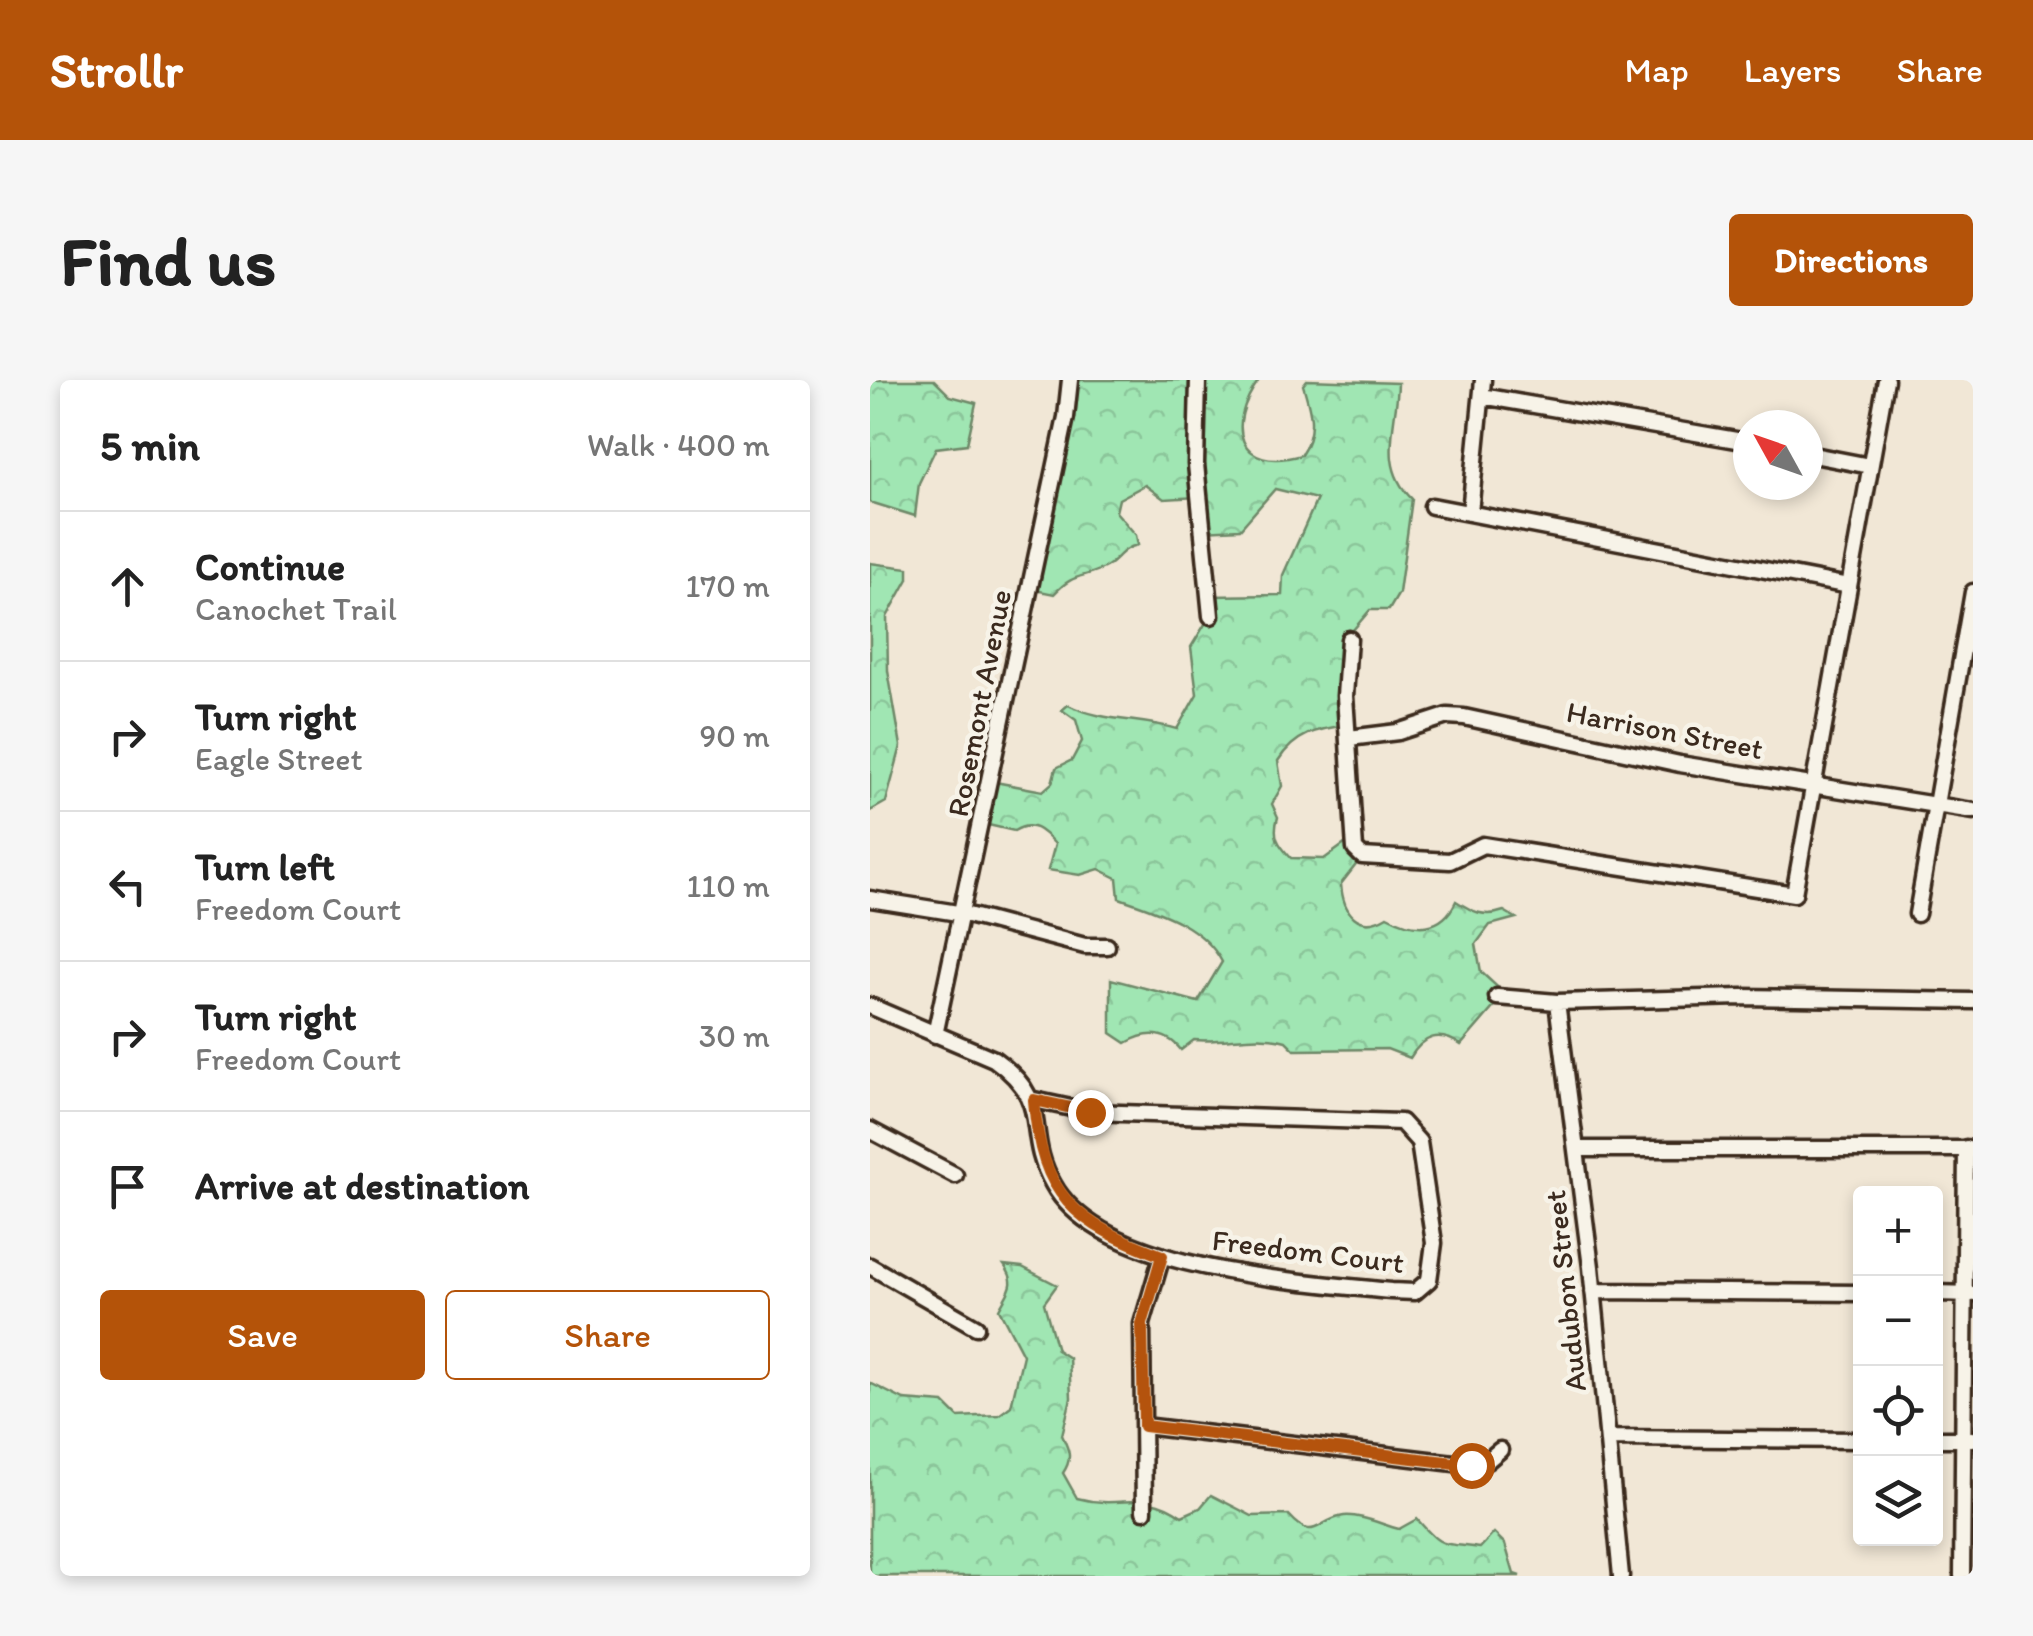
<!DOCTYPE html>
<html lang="en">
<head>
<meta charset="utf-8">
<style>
  body { margin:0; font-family:Itim,sans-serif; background:#f6f6f6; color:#222 }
  .controls { position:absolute; right:30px; bottom:30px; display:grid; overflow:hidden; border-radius:10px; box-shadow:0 5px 15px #0003 }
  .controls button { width:90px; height:90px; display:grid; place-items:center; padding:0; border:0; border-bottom:2px solid #e0e0e0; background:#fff; color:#222; font:50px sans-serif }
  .compass { position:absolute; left:863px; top:30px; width:90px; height:90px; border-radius:50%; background:#fff; box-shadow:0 5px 15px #0003; rotate:310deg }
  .stop { position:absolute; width:30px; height:30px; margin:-22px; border:8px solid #b45309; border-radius:50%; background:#fff }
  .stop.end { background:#b45309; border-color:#fff; box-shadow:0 2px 10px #0008 }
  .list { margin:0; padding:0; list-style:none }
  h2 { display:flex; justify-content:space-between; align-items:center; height:130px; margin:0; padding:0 40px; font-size:42px }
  h2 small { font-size:32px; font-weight:400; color:#767676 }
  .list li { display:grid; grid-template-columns:65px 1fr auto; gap:30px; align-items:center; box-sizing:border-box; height:150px; padding:0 40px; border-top:2px solid #e0e0e0 }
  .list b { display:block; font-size:38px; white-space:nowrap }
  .list p { margin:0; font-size:32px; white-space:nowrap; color:#767676 }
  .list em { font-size:32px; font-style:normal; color:#767676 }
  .actions { display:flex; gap:20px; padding:30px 40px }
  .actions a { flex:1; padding:22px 0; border:2px solid #b45309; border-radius:10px; text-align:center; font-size:35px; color:#b45309 }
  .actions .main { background:#b45309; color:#fff }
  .icon { flex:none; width:55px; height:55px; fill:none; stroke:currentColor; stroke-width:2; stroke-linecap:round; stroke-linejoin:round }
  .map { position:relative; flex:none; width:1103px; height:1196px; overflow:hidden; border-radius:10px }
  header { display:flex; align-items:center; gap:60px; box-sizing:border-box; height:140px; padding:0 50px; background:#b45309; color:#fff }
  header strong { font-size:48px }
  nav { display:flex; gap:55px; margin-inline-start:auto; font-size:35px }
  .intro { display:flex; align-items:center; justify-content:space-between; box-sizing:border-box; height:240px; padding:0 60px }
  h1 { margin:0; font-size:70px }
  .button { padding:25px 45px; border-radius:10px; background:#b45309; color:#fff; font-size:35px; font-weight:700 }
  main { display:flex; gap:60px; padding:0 60px }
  aside { flex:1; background:#fff; border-radius:10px; box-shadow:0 5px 15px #0003 }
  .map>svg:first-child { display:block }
  .forest { fill:url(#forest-crowns); stroke:#6e8868; stroke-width:2.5 }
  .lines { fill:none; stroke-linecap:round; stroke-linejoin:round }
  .minor-casing { stroke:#3b2a1e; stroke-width:21 }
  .minor { stroke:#f7f3e8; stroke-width:14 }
  .route { stroke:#b45309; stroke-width:12 }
  .labels { text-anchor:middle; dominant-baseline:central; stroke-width:9; stroke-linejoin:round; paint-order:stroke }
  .street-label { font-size:30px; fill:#3b2a1e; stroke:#f7f3e8 }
</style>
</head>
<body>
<header>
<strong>Strollr</strong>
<nav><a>Map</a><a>Layers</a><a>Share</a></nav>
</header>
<div class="intro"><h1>Find us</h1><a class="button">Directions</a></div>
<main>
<aside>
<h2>5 min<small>Walk · 400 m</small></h2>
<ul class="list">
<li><svg class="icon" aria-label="ahead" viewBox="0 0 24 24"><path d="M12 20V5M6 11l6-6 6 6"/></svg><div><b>Continue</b><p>Canochet Trail</p></div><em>170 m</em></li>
<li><svg class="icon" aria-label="right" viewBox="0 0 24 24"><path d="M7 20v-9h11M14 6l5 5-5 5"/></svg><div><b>Turn right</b><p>Eagle Street</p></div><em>90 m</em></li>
<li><svg class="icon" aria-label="left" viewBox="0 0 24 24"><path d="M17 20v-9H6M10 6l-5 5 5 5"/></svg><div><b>Turn left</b><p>Freedom Court</p></div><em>110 m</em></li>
<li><svg class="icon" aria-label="right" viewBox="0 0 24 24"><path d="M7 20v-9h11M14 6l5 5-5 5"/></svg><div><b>Turn right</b><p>Freedom Court</p></div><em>30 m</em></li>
<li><svg class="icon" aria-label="arrive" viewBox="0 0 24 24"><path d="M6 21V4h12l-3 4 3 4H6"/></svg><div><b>Arrive at destination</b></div></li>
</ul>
<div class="actions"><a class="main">Save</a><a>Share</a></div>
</aside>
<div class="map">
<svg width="1103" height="1196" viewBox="0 0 1103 1196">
  <defs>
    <pattern id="forest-crowns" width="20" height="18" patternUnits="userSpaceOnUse" patternTransform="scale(2.5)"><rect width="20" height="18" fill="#a0e6b3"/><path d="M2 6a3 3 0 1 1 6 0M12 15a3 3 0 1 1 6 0" fill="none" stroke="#8bc59a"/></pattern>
  </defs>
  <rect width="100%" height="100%" fill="#f1e7d6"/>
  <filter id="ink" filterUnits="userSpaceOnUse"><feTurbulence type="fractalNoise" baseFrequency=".01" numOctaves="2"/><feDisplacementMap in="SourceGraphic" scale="20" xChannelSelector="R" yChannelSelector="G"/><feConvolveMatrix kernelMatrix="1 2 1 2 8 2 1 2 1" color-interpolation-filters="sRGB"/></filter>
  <g filter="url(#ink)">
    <path class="forest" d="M4 0H64L80 16 106 23 97 64 66 68 49 103 45 136 0 122V3Z
      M199 0H389C355 46 368 93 431 75 447 51 441 31 433 5L437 0 528 3C527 45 507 85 542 119L529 213 519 230H500L478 256 477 345C447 349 425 354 408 381L412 406 402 424 408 437C402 456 408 464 421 478L454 479 483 458 492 477 471 504C473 533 489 553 517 536 545 551 572 552 586 521 603 532 614 538 634 531L646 538 620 545 606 564 611 592 635 614 591 665C569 650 553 656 540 678L517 669 425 670 416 661C384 652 356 663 324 660L311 670C296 651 277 651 256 663L241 653V599L328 622 352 582C333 545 287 531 249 518L247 498 229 489 210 495 178 490 185 464C172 450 162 440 144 451L114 444 125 402 173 411 182 403 186 388 202 380 212 361 206 340 192 330 198 325C233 342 270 338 307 349L327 314 321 267 340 236 338 216 412 215 413 195 447 119 405 109 370 149 332 151 328 117 294 119 275 105 249 119 246 132 266 155 268 165C251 168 248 181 234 188 211 199 203 193 184 214L160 209Z
      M0 183 38 188V199L17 237 18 291 31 366 16 422 0 431Z
      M134 885 152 887 187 905 174 923 187 970 199 978 201 1018 192 1055C199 1070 203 1078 193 1093L207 1118C255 1131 270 1107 312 1136L330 1128 341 1115 382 1136 419 1135C445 1164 446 1140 474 1136 489 1134 513 1145 529 1149L547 1139C573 1169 569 1162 610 1168L624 1153 635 1164 644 1194 650 1196H0V1003L34 1020 74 1023 88 1037 129 1035 141 1026 153 975 129 929C139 910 148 904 134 885Z"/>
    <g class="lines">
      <defs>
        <path id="minor" d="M328 0 326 84 341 236
          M612 16 878 62
          M938 74 1000 86
          M562 126 979 206
          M600 132 613 0
          M479 259 475 316 485 469 492 476 580 481 613 465 924 514 1016 0
          M479 358 528 352 577 336 594 337 810 384 1103 431
          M0 519 94 534 215 566H237
          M1047 534 1103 212
          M627 617 687 622 872 617 1103 621
          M687 622 721 887 751 1196
          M0 626 124 679C185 723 152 750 183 804 231 892 430 901 521 911L545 912 559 900 564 863 549 762 531 742 220 732 164 720
          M65 655 196 37 200 0
          M0 750 85 795
          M706 769H1102
          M0 886 106 947
          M723 911 991 913
          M1066 913 1102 914
          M274 1046 601 1085 617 1081 630 1070
          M738 1058 991 1060
          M1066 1059H1102
          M274 1131 272 944 292 876
          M1092 1196 1096 768"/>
      </defs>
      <use href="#minor" class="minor-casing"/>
      <use href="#minor" class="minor"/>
    </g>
  </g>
  <g class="lines" filter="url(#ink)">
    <path class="route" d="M220 732 164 720C171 817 205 843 292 876L272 944 274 1046 601 1085"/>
  </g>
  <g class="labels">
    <g class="street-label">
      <text transform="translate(109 323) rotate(-79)">Rosemont Avenue</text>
      <text transform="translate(795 350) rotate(11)">Harrison Street</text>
      <text transform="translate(438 871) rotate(7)">Freedom Court</text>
      <text transform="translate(695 911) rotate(-96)">Audubon Street</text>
    </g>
  </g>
</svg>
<div class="controls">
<button>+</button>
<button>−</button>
<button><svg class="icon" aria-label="locate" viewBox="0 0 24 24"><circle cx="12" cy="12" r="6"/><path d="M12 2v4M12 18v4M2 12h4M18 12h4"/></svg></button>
<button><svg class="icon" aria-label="layers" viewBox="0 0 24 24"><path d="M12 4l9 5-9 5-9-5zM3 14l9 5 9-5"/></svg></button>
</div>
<svg class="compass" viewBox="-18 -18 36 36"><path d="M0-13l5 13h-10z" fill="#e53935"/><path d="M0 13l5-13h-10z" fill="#767676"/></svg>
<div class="stop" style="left:601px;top:1085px"></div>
<div class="stop end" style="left:220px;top:732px"></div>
</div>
</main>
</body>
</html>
